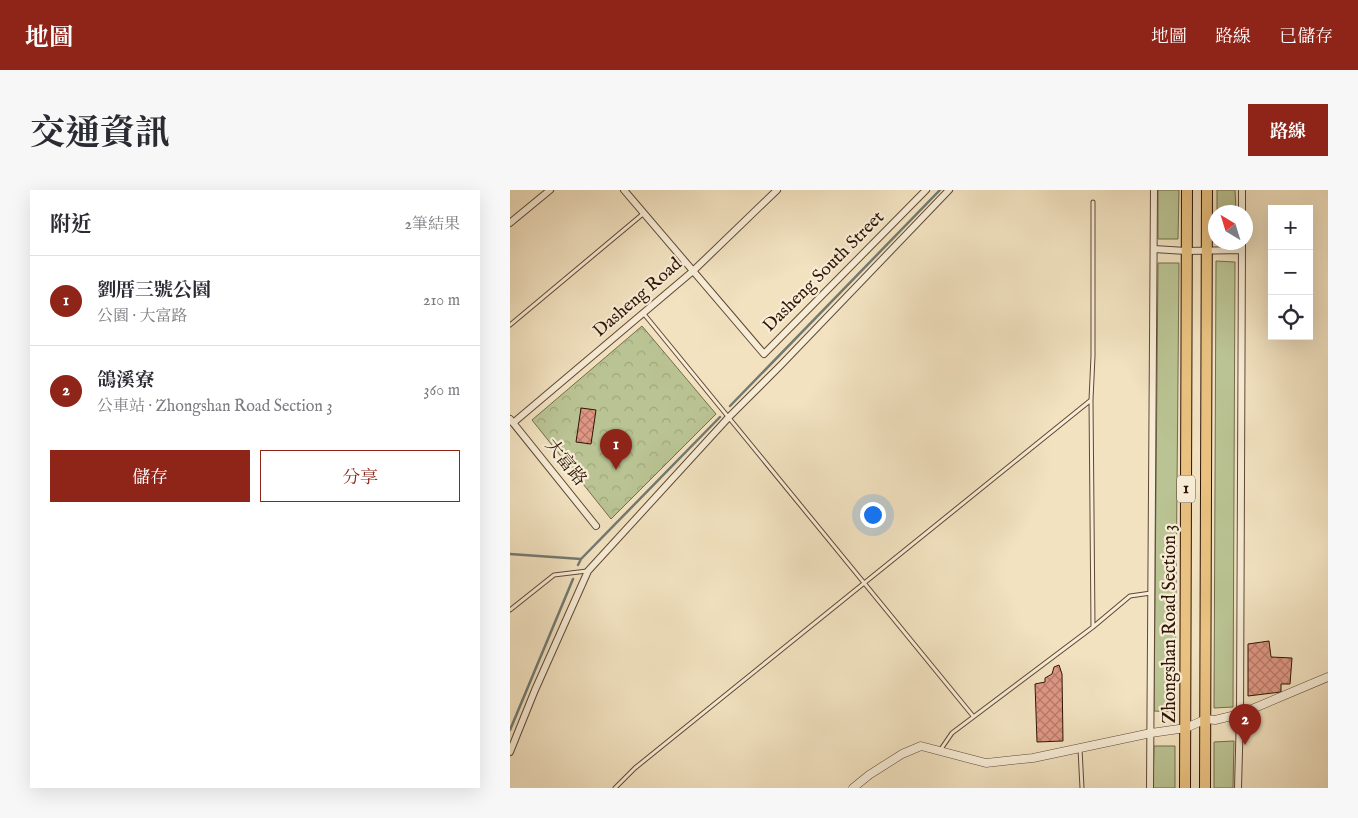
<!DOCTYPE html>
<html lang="zh-TW">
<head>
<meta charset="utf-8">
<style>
  body { margin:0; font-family:"IM FELL English","Noto Serif TC",serif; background:#f7f7f7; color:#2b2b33 }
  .controls { position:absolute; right:15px; top:15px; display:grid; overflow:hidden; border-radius:0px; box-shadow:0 5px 20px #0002 }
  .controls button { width:45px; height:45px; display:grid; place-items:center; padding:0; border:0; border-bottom:1px solid #e1e1e2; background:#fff; color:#2b2b33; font:25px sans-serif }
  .compass { position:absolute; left:698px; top:15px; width:45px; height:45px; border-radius:50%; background:#fff; box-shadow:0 5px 20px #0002; rotate:322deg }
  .you { position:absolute; left:362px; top:324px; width:18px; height:18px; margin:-12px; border:4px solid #fff; border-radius:50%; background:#1a73e8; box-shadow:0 0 0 8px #1a73e833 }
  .badge { display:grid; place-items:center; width:32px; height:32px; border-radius:50%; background:#8f2418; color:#fff; font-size:16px; font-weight:700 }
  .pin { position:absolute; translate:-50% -41px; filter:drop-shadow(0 1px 2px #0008) }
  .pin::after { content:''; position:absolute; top:26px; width:18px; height:15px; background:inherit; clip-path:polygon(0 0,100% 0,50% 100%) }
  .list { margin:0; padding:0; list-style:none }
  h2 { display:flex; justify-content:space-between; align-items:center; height:65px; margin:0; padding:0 20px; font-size:21px }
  h2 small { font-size:16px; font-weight:400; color:#7c7c81 }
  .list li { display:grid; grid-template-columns:32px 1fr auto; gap:15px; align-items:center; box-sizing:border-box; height:90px; padding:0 20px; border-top:1px solid #e1e1e2 }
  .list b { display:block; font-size:19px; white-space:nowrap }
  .list p { margin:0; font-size:16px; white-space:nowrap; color:#7c7c81 }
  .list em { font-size:16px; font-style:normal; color:#7c7c81 }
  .actions { display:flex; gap:10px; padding:15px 20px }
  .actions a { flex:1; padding:11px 0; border:1px solid #8f2418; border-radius:0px; text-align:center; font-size:18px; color:#8f2418 }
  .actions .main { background:#8f2418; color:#fff }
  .icon { flex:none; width:28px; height:28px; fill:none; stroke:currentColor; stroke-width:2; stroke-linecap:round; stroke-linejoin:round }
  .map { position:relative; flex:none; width:818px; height:598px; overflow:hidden; border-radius:0px }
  header { display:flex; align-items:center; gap:30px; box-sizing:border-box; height:70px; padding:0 25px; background:#8f2418; color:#fff }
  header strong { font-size:24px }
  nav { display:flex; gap:28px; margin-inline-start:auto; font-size:18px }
  .intro { display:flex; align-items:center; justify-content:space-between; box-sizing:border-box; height:120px; padding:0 30px }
  h1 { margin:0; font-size:35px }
  .button { padding:12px 22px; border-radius:0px; background:#8f2418; color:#fff; font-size:18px; font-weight:700 }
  main { display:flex; gap:30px; padding:0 30px }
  aside { flex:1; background:#fff; border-radius:0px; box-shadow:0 5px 20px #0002 }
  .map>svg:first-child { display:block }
  .green { fill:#bac393; stroke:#746c4c }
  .forest { fill:url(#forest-crowns); stroke:#746c4c }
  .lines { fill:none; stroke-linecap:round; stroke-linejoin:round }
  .stream { stroke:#727973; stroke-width:2.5 }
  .building { fill:url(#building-cross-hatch); stroke:#2f1505 }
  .service-casing { stroke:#604834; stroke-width:5 }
  .minor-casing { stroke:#604834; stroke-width:8 }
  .tertiary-casing { stroke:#604834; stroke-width:9 }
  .primary-casing { stroke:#2f1505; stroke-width:12 }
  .service { stroke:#f7ecd6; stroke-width:3 }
  .minor { stroke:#f7ecd6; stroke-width:6 }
  .tertiary { stroke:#f7ecd6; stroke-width:8 }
  .primary { stroke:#e9c180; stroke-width:10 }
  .labels { text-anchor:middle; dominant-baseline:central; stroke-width:4.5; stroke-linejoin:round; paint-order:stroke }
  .shield { fill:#f7ecd6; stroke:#6b5644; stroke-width:1 }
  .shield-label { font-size:16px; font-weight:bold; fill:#2f1505 }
  .street-label { font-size:18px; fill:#2f1505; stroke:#f7ecd6 }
</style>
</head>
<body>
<header>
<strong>地圖</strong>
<nav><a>地圖</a><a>路線</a><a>已儲存</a></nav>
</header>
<div class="intro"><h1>交通資訊</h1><a class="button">路線</a></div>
<main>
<aside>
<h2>附近<small>2筆結果</small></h2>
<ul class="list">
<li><span class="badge">1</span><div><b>劉厝三號公園</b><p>公園 · 大富路</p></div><em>210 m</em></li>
<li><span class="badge">2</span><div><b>鴿溪寮</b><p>公車站 · Zhongshan Road Section 3</p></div><em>360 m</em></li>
</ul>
<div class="actions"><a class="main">儲存</a><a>分享</a></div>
</aside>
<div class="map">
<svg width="818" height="598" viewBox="0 0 818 598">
  <defs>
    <pattern id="forest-crowns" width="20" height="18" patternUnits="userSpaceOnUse" patternTransform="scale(1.25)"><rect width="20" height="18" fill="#bac393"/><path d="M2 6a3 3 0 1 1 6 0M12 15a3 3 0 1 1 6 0" fill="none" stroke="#a0a77d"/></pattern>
    <pattern id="building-cross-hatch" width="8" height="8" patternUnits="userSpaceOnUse" patternTransform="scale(1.25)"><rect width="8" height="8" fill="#df9784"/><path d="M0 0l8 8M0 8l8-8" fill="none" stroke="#b57a6a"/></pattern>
  </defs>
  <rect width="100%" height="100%" fill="#f2e2c0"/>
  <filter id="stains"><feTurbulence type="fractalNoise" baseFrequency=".004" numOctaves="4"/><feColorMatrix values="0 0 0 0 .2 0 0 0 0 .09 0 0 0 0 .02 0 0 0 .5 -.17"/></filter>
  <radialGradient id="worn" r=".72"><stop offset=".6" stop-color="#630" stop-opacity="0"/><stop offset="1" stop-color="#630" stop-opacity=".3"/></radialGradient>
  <path class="green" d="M648 0H669L668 49H648Z
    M707 0H725L726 22H707Z
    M706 71 725 72 723 517 704 518Z
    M648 73H669L665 522 644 521Z
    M724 551 723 598H704V552Z
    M644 556H665V598H643Z"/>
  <path class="forest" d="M132 136 206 224 101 329 22 230Z"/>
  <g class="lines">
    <path class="stream" d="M220 216 430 0
      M0 364 71 369
      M68 375 71 369 210 227
      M0 540 63 389"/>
  </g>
  <path class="building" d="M71 218 86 220 81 254 66 252Z
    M759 451 761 467 782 468 780 494H771V502L738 506V454Z
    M549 475 552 484 553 551 527 552 525 494 535 492V488L542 484 544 477Z"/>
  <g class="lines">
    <defs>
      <path id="service" d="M134 124 463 526
        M0 135 134 23
        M0 420 44 385 77 381
        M583 437 581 210 583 166V12
        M431 559 442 543 583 437 620 406 641 403
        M570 559 572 598
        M105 598 125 578 581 210"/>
      <path id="minor" d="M114 0 254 164 416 0
        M732 0V22
        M0 33 40 0
        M644 59 676 61 732 60
        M0 229 86 336
        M3 233 183 81 267 0
        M0 562 25 500 78 381 219 227 271 175 439 0
        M640 598 644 0
        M728 598 730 524 732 52"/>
      <path id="tertiary" d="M343 598 359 585 392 564 411 556 476 573 523 568 641 543 676 538 696 529 705 530 730 524 818 487"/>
      <path id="primary" d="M675 598 677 0
        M695 598 697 0"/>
    </defs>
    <use href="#service" class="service-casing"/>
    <use href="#minor" class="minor-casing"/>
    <use href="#tertiary" class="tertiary-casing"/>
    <use href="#primary" class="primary-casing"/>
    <use href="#service" class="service"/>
    <use href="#minor" class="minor"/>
    <use href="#tertiary" class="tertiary"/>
    <use href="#primary" class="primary"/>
  </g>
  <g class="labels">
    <rect class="shield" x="667" y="285.5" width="18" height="27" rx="4"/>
    <g class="shield-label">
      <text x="676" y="299">1</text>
    </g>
    <g class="street-label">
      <text transform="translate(314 82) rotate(-45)">Dasheng South Street</text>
      <text transform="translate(128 108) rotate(-41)">Dasheng Road</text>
      <text transform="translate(55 273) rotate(51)">大富路</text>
      <text transform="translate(660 434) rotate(-90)">Zhongshan Road Section 3</text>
    </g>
  </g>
  <rect width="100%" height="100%" filter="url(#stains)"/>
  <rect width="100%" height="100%" fill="url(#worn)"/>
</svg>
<div class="controls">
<button>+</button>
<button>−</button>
<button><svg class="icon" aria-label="locate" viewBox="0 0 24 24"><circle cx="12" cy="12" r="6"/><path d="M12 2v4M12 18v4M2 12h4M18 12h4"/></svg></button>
</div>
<svg class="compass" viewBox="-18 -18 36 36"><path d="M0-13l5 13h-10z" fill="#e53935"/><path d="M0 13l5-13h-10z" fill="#7c7c81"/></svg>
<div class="you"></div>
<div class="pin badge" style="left:106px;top:280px">1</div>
<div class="pin badge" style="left:735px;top:555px">2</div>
</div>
</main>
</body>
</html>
